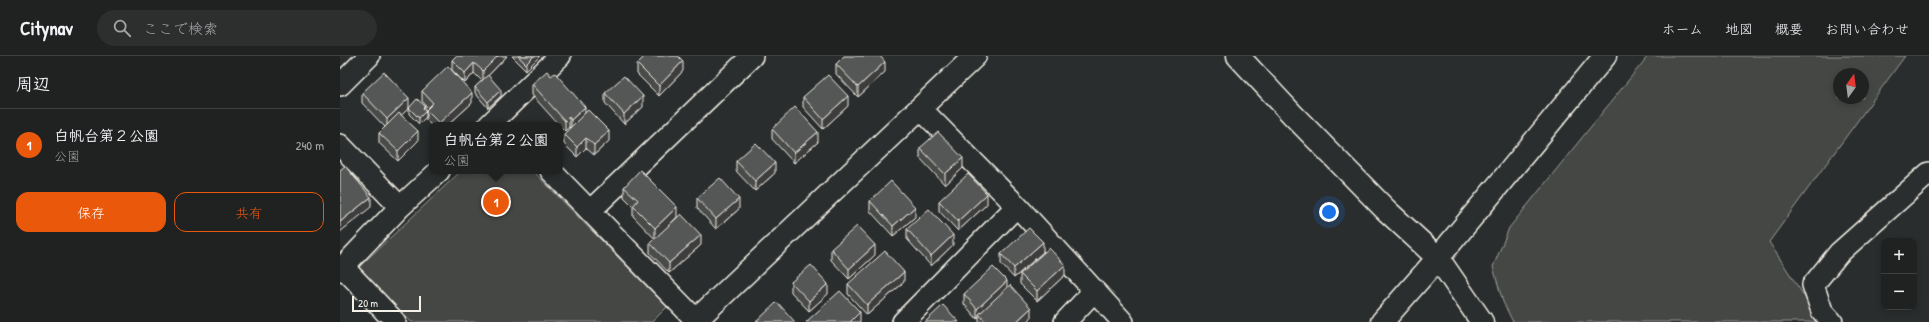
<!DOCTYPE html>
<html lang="ja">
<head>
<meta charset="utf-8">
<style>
  body { margin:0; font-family:"Patrick Hand","Klee One",sans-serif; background:#2d2f2f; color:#f1f3f6 }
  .controls { position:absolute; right:12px; bottom:12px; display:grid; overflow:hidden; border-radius:8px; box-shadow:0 2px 6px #0003 }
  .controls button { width:36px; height:36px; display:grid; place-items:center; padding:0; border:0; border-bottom:1px solid #3d3f40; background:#202222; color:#f1f3f6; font:20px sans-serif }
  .compass { position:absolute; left:1493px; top:12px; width:36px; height:36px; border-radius:50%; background:#202222; box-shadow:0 2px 6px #0003; rotate:14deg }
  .scale { position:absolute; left:12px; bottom:10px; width:69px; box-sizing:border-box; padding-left:4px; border:2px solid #f4f1e8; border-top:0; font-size:11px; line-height:14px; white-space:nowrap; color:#f4f1e8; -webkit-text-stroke:3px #2a2d2e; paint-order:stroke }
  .you { position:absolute; left:989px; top:156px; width:14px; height:14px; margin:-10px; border:3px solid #fff; border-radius:50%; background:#1a73e8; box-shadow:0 0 0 6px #1a73e833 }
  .badge { display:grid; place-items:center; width:26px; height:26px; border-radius:50%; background:#ea580c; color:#fff; font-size:13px; font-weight:700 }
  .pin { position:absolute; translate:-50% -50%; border:2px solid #fff; box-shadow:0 1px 4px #0006 }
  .popup { position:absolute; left:89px; top:66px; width:134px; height:52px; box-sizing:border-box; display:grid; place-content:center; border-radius:8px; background:#202222; filter:drop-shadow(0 1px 3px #0005); font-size:13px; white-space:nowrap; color:#a2a4a5 }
  .popup b { font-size:15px; color:#f1f3f6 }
  .popup::after { content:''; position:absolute; left:50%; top:100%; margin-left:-8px; border:8px solid transparent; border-top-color:#202222 }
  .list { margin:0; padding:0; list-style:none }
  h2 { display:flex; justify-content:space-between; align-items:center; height:52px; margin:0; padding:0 16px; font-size:17px }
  h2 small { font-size:13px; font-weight:400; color:#a2a4a5 }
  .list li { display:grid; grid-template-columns:26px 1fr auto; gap:12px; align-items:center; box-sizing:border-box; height:72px; padding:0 16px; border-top:1px solid #3d3f40 }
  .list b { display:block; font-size:15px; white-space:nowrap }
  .list p { margin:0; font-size:13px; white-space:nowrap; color:#a2a4a5 }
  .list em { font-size:13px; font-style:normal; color:#a2a4a5 }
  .actions { display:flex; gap:8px; padding:12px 16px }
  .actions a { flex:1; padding:9px 0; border:1px solid #ea580c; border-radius:12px; text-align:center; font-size:14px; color:#ea580c }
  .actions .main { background:#ea580c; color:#fff }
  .icon { flex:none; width:22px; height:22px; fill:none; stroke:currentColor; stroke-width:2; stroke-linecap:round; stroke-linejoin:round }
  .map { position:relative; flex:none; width:1589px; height:266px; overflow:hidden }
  header { display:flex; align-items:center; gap:24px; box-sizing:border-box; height:56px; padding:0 20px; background:#202222; border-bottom:1px solid #3d3f40 }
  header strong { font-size:19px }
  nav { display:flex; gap:22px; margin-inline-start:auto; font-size:14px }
  .search { width:280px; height:36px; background:#2d2f2f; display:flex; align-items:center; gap:10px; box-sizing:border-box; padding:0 14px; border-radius:22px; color:#a2a4a5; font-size:15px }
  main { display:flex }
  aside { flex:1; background:#202222 }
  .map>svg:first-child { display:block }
  .green { fill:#444645; stroke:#9c9c96; fill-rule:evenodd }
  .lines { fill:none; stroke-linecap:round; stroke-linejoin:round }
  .minor-casing { stroke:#f4f1e8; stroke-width:24 }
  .tertiary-casing { stroke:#f4f1e8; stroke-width:25 }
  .minor { stroke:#2a2d2e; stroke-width:21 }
  .tertiary { stroke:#2a2d2e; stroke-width:22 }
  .wall { fill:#494b4a; stroke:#f4f1e8 }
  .shaded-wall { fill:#3c3d3c; stroke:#f4f1e8 }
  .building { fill:#555756; stroke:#f4f1e8 }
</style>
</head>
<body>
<header>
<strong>Citynav</strong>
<div class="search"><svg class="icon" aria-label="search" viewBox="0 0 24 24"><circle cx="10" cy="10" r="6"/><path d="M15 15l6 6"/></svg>ここで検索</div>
<nav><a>ホーム</a><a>地図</a><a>概要</a><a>お問い合わせ</a></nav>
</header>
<main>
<aside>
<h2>周辺<small></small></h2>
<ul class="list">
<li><span class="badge">1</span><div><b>白帆台第２公園</b><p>公園</p></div><em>240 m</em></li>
</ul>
<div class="actions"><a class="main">保存</a><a>共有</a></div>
</aside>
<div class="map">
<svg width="1589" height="266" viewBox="0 0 1589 266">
  <rect width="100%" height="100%" fill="#2a2d2e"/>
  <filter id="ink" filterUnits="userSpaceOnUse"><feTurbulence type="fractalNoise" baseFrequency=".025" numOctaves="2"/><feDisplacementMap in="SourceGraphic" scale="8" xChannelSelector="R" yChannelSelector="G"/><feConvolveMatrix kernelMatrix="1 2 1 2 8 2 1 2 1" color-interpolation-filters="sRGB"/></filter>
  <g filter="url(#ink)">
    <path class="green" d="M1308 0H1565L1429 186 1481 266H1173L1163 246 1153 211 1169 172ZM1499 18H1523V42H1499Z
      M121 115H193L327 251 312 266H71L19 211Z"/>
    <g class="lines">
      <defs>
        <path id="minor" d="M0 29 29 0
          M581 53 677 150 783 266
          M149 69 220 0
          M0 89 60 151
          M211 115 356 264
          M250 155 412 0
          M3 211 55 266
          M0 214 60 151 99 115
          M563 266 677 150
          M725 266 754 235
          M1492 266 1482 255 1473 229 1499 197 1589 117"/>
        <path id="tertiary" d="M898 0 953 59 1046 154 1098 202 1142 266
          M354 266 635 0
          M1042 266 1098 202 1265 0"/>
      </defs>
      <use href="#minor" class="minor-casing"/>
      <use href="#tertiary" class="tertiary-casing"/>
      <use href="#minor" class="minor"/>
      <use href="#tertiary" class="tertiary"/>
    </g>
    <path class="wall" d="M167 0 148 20 161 40 148 52 135 37V31L142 25 134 17 125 27 112 14V4Z
      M172 0H199V1L186 14Z
      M297 8 343 15 319 40 297 18Z
      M496 8 545 16 518 41 496 18Z
      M192 28 245 56 269 85 254 99 246 92 237 101 224 88V78L230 72 229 71 225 75 220 70V69H219L192 39Z
      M82 35 132 47 108 69H92V70L86 64V54L88 52 82 45Z
      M22 37 69 52 61 59 78 85 58 105 39 87V77L45 71 22 47Z
      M265 37 303 51 284 68 265 47Z
      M463 41 508 50 483 73 463 51Z
      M69 52 85 54 86 61 79 68 69 58Z
      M432 73 478 86 454 107 432 83Z
      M580 92 623 112 605 129 580 102Z
      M396 105 435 117 415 135 396 115Z
      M284 131 337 161 315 183 293 160V150L284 141Z
      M357 142 399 153 376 173 357 152Z
      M530 145 575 161 553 180 530 155Z
      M599 145 647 148 618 175 599 155Z
      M567 173 613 189 591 210 567 183Z
      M310 187 361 189 329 217 310 197Z
      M491 193 535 199 509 223 491 204Z
      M703 196 674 222 661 208V198Z
      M680 218 725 219 697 245 680 228Z
      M451 226 488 238 469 255 451 236Z
      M564 226 527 259 508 238V228Z
      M667 232 691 262 687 266H639V260L637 263 624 248V238Z"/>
    <path class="shaded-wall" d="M158 0H167L143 25V15Z
      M194 0H199V1L186 14V8Z
      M343 5V15L319 40V30Z
      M545 6V16L518 41V31Z
      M134 7V17L125 27V17Z
      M161 34V40L148 52V46Z
      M132 37V47L108 69H99V67Z
      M303 40V51L284 68V58Z
      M508 40V50L483 73V63Z
      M69 42V52L47 73V63Z
      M85 50V56L86 55V61L79 68V62L83 52Z
      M245 51V61L231 74V64Z
      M229 61V71L225 75V65Z
      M78 75V85L58 105V95Z
      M269 75V85L254 99V89Z
      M478 76V86L454 107V97Z
      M246 82V92L237 101V91Z
      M623 102V112L605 129V118Z
      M435 107V117L415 135V125Z
      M647 138V148L618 175V165Z
      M31 141V151L0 176V166Z
      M399 143V153L376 173V163Z
      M337 151V161L315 183V172Z
      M575 151V161L553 180V170Z
      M361 179V189L329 217V207Z
      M613 179V189L591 210V200Z
      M703 186V196L674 222V212Z
      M535 189V199L509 223V213Z
      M725 209V219L697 245V235Z
      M564 216V226L527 259V249Z
      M667 225V235L639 258V260L637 263V253Z
      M488 228V238L469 255V245Z
      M691 252V262L687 266H676Z
      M520 256V266H510Z"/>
    <path class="building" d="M116 0H158L143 15 134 7 125 17 112 4Z
      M178 0H194L186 8Z
      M305 0H338L343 5 319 30 297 8Z
      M504 0H540L545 6 518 31 496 8Z
      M108 10 132 37 99 67 86 54 93 47 82 35Z
      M207 15 211 20 215 17 245 51 231 64 229 61 225 65 192 28Z
      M44 16 69 42 47 63 22 37Z
      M148 19 161 34 148 46 135 31Z
      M488 19 508 40 483 63 463 41Z
      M284 20 303 40 284 58 265 37Z
      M77 43 85 50 83 52 86 55 79 62 69 52Z
      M455 51 478 76 454 97 432 73Z
      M248 54 269 75 254 89 246 82 237 91 224 78Z
      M59 57 78 75 58 95 39 77Z
      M598 76 623 102 605 118 580 92Z
      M416 87 435 107 415 125 396 105Z
      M5 110 31 141 0 166V114Z
      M300 114 337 151 315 172 293 150 298 144 284 131Z
      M628 118 647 138 618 165 599 145Z
      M380 122 399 143 376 163 357 142Z
      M551 125 575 151 553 170 530 145Z
      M589 153 613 179 591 200 567 173Z
      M341 158 361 179 329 207 310 187Z
      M517 170 535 189 509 213 491 193Z
      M689 172 703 186 674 212 661 198Z
      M709 192 725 209 697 235 680 218Z
      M545 195 564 216 527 249 508 228Z
      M471 209 488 228 469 245 451 226Z
      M653 211 667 225 637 253 624 238Z
      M670 229 691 252 676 266H646L639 258Z
      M500 235 520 256 510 266H466Z
      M437 246 455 266H416Z
      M603 249 619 266H585Z
      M41 264 43 266H38Z"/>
  </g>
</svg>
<div class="controls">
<button>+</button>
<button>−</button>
</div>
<svg class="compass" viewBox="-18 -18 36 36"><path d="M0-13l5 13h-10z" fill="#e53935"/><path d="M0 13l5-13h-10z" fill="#a2a4a5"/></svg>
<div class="scale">20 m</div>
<div class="you"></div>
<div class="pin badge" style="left:156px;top:146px">1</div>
<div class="popup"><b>白帆台第２公園</b>公園</div>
</div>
</main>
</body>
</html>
